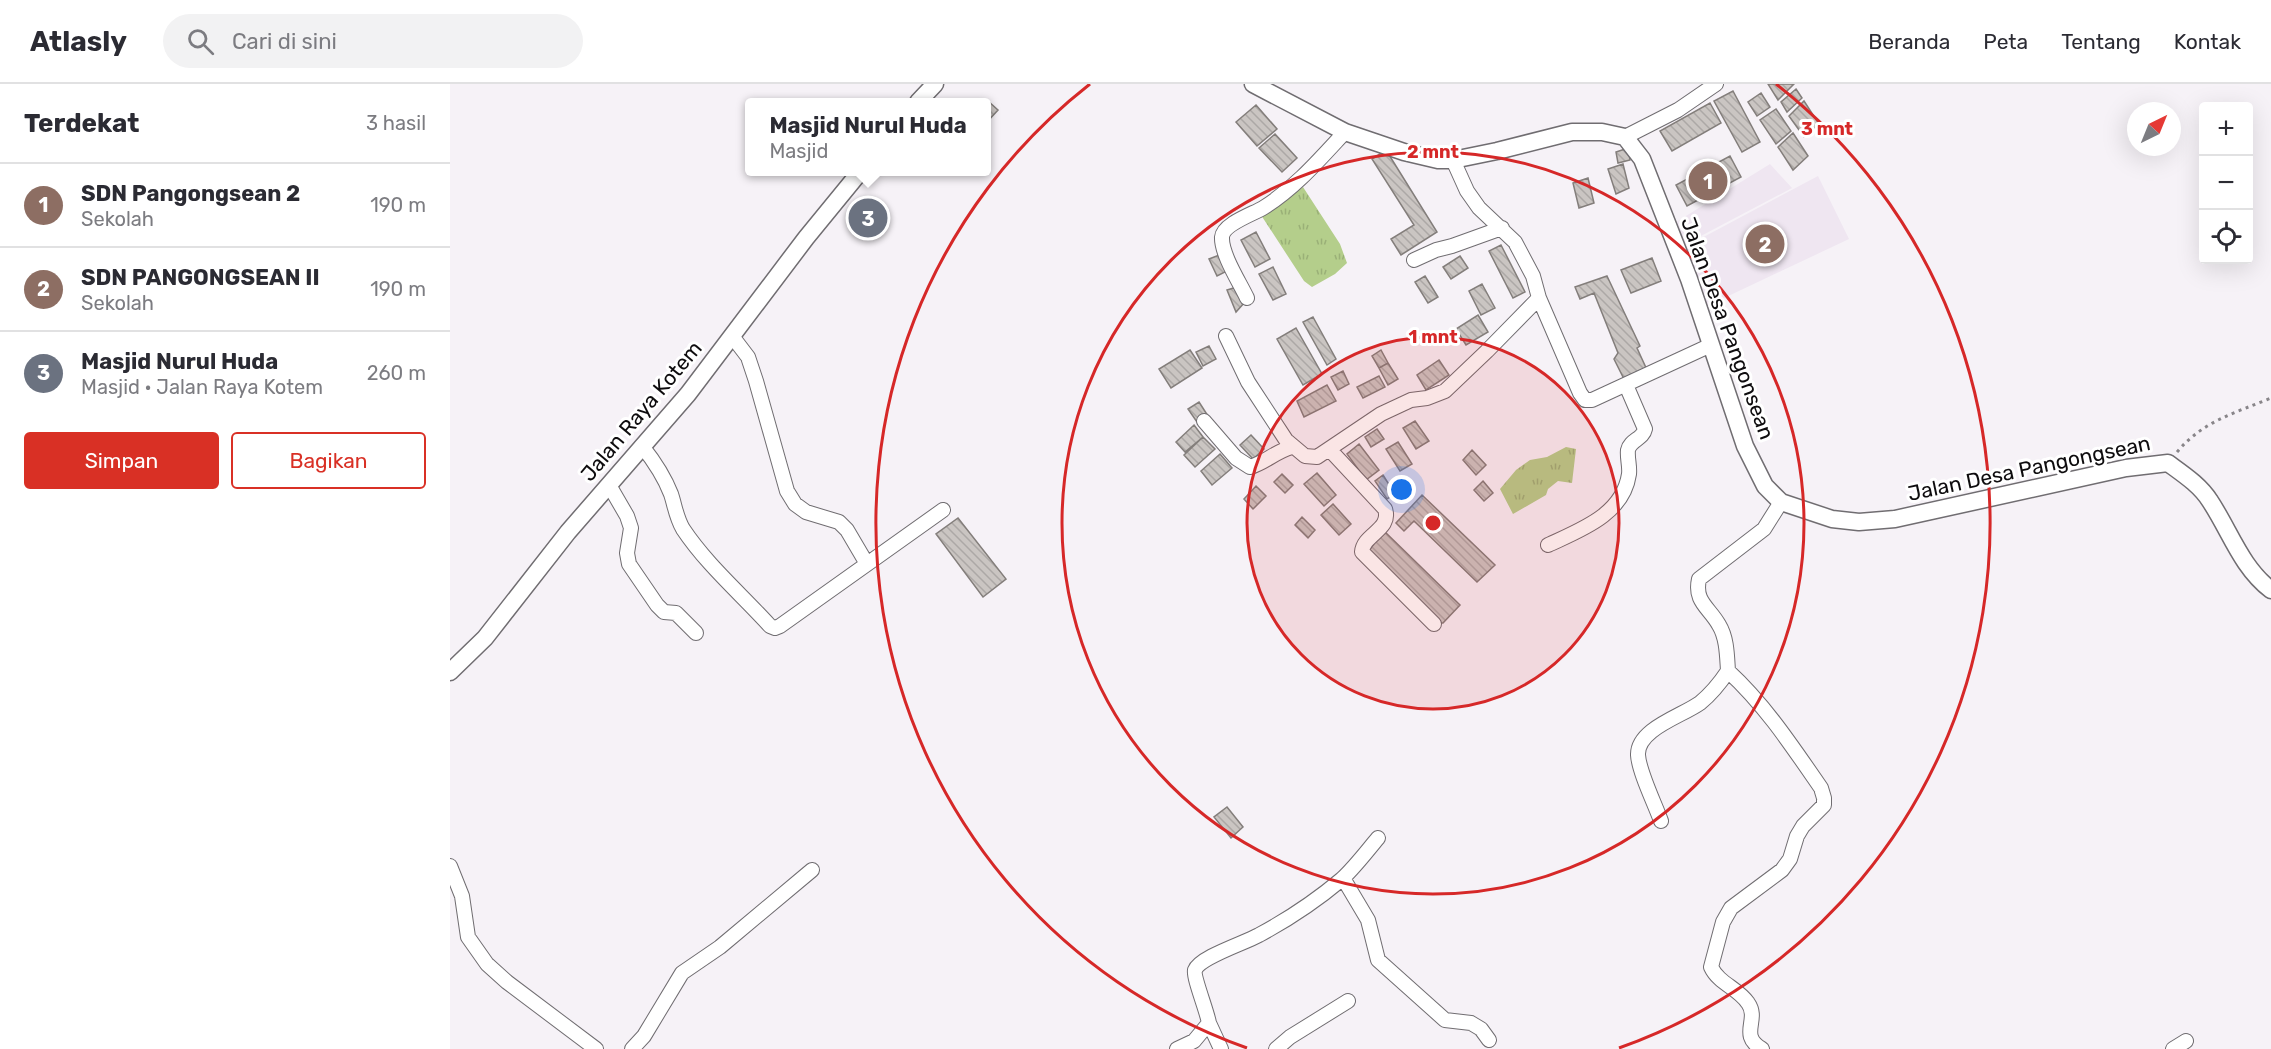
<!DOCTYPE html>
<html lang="id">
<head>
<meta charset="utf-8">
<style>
  body { margin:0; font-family:Rubik,sans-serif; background:#f2f2f3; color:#2b2b33 }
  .controls { position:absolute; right:18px; top:18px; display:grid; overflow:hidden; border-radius:6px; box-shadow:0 6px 24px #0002 }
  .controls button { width:54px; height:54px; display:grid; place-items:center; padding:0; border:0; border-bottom:2px solid #e1e1e2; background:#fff; color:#2b2b33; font:30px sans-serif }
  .compass { position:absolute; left:1677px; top:18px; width:54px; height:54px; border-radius:50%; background:#fff; box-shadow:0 6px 24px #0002; rotate:43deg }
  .you { position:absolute; left:952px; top:406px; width:21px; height:21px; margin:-15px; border:4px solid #fff; border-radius:50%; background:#1a73e8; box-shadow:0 0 0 9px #1a73e833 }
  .badge { display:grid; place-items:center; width:39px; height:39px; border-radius:50%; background:#d93025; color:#fff; font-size:20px; font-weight:700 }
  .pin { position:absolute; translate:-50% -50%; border:3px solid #fff; box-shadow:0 2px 6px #0006 }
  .popup { position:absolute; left:295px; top:14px; width:246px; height:78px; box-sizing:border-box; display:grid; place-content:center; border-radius:6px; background:#fff; filter:drop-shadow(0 2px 4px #0005); font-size:20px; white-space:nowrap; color:#7c7c81 }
  .popup b { font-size:22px; color:#2b2b33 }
  .popup::after { content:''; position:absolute; left:50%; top:100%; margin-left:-12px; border:12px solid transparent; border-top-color:#fff }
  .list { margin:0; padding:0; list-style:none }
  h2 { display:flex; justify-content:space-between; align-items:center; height:78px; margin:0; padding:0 24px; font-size:26px }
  h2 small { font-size:20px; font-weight:400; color:#7c7c81 }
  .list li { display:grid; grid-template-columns:39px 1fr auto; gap:18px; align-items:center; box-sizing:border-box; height:84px; padding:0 24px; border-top:2px solid #e1e1e2 }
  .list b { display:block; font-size:22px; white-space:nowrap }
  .list p { margin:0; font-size:20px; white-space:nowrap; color:#7c7c81 }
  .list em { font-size:20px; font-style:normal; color:#7c7c81 }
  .actions { display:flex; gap:12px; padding:18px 24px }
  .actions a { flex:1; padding:14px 0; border:2px solid #d93025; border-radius:6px; text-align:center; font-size:21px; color:#d93025 }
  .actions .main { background:#d93025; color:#fff }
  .icon { flex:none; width:33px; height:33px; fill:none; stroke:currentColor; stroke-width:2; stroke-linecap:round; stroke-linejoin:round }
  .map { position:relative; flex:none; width:1821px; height:965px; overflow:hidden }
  header { display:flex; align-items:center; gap:36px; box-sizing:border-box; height:84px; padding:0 30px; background:#fff; border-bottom:2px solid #e1e1e2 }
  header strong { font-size:28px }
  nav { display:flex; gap:33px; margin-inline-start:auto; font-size:21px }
  .search { width:420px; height:54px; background:#f2f2f3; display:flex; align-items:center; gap:15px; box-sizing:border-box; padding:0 21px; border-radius:33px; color:#7c7c81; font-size:22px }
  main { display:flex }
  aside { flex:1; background:#fff }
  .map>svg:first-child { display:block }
  .built { fill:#efe6f1 }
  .grass { fill:url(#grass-tufts) }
  .building { fill:url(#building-back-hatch); stroke:#837e7b; stroke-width:1.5 }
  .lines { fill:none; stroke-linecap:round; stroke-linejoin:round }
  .minor-casing { stroke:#706d71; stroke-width:16 }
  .tertiary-casing { stroke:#706d71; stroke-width:19 }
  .path { stroke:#888589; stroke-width:3; stroke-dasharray:3 4.5; stroke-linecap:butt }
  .minor { stroke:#fff; stroke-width:14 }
  .tertiary { stroke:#fff; stroke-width:16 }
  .ring { fill:none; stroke:#d62828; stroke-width:3 }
  .labels { text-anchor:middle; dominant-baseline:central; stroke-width:6; stroke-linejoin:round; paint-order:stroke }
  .street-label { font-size:21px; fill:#0e0c0e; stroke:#fff }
  .centre { fill:#d62828; stroke:#fff; stroke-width:3 }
  .ring-label { font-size:18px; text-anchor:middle; font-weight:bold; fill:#d62828; stroke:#fff; stroke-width:6; stroke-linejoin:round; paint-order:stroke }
</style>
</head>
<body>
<header>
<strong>Atlasly</strong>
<div class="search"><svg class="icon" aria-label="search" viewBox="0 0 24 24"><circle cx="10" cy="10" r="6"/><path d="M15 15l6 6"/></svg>Cari di sini</div>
<nav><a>Beranda</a><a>Peta</a><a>Tentang</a><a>Kontak</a></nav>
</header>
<main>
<aside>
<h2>Terdekat<small>3 hasil</small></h2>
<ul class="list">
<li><span class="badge" style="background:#8d6e63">1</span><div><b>SDN Pangongsean 2</b><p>Sekolah</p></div><em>190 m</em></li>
<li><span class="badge" style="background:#8d6e63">2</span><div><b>SDN PANGONGSEAN II</b><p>Sekolah</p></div><em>190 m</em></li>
<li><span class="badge" style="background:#6b7280">3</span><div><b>Masjid Nurul Huda</b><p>Masjid · Jalan Raya Kotem</p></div><em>260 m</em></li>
</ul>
<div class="actions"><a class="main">Simpan</a><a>Bagikan</a></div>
</aside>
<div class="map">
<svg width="1821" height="965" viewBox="0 0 1821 965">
  <defs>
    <pattern id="grass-tufts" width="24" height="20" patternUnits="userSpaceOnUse" patternTransform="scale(1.5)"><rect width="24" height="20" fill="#b4ce8b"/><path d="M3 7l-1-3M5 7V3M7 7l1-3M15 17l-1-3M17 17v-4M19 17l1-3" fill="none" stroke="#9ab077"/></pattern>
    <pattern id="building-back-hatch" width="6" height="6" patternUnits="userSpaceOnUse" patternTransform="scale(1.5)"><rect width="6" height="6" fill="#cac5c2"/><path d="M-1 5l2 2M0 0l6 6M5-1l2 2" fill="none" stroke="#aca8a6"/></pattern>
  </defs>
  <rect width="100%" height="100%" fill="#f6f2f7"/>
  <path class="built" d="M1320 80 1342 104 1230 163 1223 140Z
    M1368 92 1399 155 1253 224 1231 165Z"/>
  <path class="grass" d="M853 103 890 160 897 179 885 190 862 203 854 197 811 131Z
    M1116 363 1126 365 1122 399 1108 397 1098 405 1096 411 1063 430 1050 405 1066 386 1080 376 1097 373Z"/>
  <path class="building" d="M1318 0H1344L1328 16Z
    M1346 5 1352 14 1337 28 1331 18Z
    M1283 7 1310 58 1292 68 1264 17Z
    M1311 9 1320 23 1307 32 1298 18Z
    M538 17 548 26 536 39V18Z
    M1354 17 1369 40 1354 53 1339 32Z
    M1260 19 1271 39 1222 67 1210 47Z
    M806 21 827 45 807 62 786 38Z
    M1326 25 1341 47 1326 60 1310 36Z
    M1343 49 1358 72 1343 86 1328 63Z
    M825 50 847 74 832 88 809 64Z
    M1178 64 1180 76 1168 79 1166 68Z
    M936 66 987 148 951 171 941 155 964 141 922 75Z
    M1280 72 1291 93 1237 122 1226 101Z
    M1173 80 1179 104 1166 110 1158 85Z
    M1138 94 1144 119 1129 124 1123 99Z
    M429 117 435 145 407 150 401 123Z
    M806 148 820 175 805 183 791 156Z
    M1051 161 1075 208 1063 214 1039 167Z
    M772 170 779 186 767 192 759 175Z
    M1010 172 1018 184 1001 195 993 183Z
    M1202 174 1211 197 1181 209 1171 186Z
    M823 183 836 210 823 216 809 190Z
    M975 192 988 213 978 219 965 198Z
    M1157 192 1190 262 1187 264 1197 286 1175 297 1164 275 1168 269 1144 209 1130 215 1125 203Z
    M1032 200 1045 224 1031 231 1019 207Z
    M787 203 794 219 786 228 777 206Z
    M1028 231 1038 248 1016 261 1006 245Z
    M863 233 886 275 877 281 853 238Z
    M846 244 872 290 853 301 827 255Z
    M759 262 766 275 753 282 746 268Z
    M740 266 752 284 721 304 709 285Z
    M931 266 938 279 929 284 922 272Z
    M989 276 999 291 976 306 967 291Z
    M938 279 948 295 938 301 929 284Z
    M893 287 899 300 888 306 881 293Z
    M929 292 935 303 913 314 907 303Z
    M877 301 886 317 854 333 847 317Z
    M749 318 758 332 747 338 738 325Z
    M965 337 979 357 966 365 953 344Z
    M744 341 753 353 735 368 726 358Z
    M927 345 934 355 921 363 915 353Z
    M801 351 814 365 803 375 790 361Z
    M753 353 765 365 745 383 734 371Z
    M948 358 962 380 950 387 936 365Z
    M909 360 929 386 916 396 897 370Z
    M1022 366 1036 381 1026 391 1013 376Z
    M770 370 782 384 762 401 751 387Z
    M867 389 886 411 874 422 854 400Z
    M832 390 843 401 835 409 824 398Z
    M933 391 945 410 937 415 925 397Z
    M1033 397 1043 409 1034 417 1024 406Z
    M806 402 816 412 803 425 794 415Z
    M972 411 1045 481 1027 498 964 437 954 447 946 439Z
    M883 420 901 440 889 451 871 431Z
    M852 433 865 446 858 454 845 441Z
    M508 434 556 495 533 513 486 450Z
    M932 445 1010 521 993 539H986L912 466Z
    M777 723 793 743 781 754 764 733Z"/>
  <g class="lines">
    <defs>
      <path id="minor" d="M1175 53 1228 26 1266 0
        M964 176 986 166 1002 162 1052 144
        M797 214C790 199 771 170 772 153 773 140 803 130 813 124 845 104 869 76 895 48
        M1089 214 1130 309 1135 316H1142L1261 261
        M282 252 298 273 306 297 337 407 345 420 356 428 389 438 397 446 417 480
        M776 252 798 298 836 356 855 372 867 373 931 330 961 316 977 314 995 307 1037 267 1089 214 1083 192 1065 158 1029 124 1017 107 1003 76
        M754 337 786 374 800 383C815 379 826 367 842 363
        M192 362C204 377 214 392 221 410 225 422 226 433 233 445 257 481 291 510 320 542L325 544 330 542 493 426
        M880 366 935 425C942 446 913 450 912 468L984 540
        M159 401 177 432 181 444 177 469 179 480 207 521 214 528 226 529 246 549
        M1098 461C1130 446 1173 431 1179 390 1180 382 1177 374 1178 366 1180 356 1193 355 1195 345L1176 301
        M1278 587C1315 621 1342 662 1371 704L1374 714V721L1353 742 1347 752 1340 775 1332 786 1281 824 1273 838 1261 883C1269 900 1288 904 1298 919 1310 936 1288 951 1312 965
        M1211 737C1205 720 1189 688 1188 671 1187 645 1232 632 1250 619 1261 610 1270 599 1278 587 1277 572 1277 554 1269 541 1259 523 1244 518 1249 495L1314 445 1331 418
        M0 782 12 812 18 853 37 880 57 898 146 965
        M893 794 918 836 928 876 995 936 1021 939 1031 945 1039 956
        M759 939 771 965
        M182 965 194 952 232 889 270 863 362 786
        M727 965 744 957 759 939C757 927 743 893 745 886 750 873 795 859 809 851 837 836 867 816 892 795 905 783 917 767 928 754
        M826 965 840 953 898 917
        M1723 965 1736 957"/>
      <path id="tertiary" d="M803 0 895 48 954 68 988 76H1003L1047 67 1122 48H1152L1175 53 1192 75 1239 195 1295 362 1315 402 1331 418 1382 435 1409 438 1445 435 1676 384 1718 379C1733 390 1750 401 1760 417 1780 447 1791 483 1821 506
        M468 18 485 0
        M0 588 35 554 118 448 238 310 356 154 410 88"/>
    </defs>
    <use href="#minor" class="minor-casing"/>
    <use href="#tertiary" class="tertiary-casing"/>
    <path class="path" d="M1727 368C1753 337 1785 329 1821 314"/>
    <use href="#minor" class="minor"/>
    <use href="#tertiary" class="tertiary"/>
  </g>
  <circle cx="983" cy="439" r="186" fill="#d62828" fill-opacity=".12"/>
  <g class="ring">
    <circle cx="983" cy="439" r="186"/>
    <circle cx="983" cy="439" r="371"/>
    <path d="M797 964A557 557 0 0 1 640 0M1326 0A557 557 0 0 1 1169 964"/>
  </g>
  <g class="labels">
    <g class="street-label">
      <text transform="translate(1278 244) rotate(70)">Jalan Desa Pangonsean</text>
      <text transform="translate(191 327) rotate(-50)">Jalan Raya Kotem</text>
      <text transform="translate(1579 384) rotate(-12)">Jalan Desa Pangongsean</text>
    </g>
  </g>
  <circle cx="983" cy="439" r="9" class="centre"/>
  <g class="ring-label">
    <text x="1377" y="51">3 mnt</text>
    <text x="983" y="74">2 mnt</text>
    <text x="983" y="259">1 mnt</text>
  </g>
</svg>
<div class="controls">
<button>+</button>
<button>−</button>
<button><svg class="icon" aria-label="locate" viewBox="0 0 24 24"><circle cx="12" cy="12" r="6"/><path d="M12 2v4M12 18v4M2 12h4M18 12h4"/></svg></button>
</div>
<svg class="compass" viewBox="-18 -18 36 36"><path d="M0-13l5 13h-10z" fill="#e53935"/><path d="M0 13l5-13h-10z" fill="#7c7c81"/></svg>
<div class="you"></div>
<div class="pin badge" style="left:1258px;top:97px;background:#8d6e63">1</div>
<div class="pin badge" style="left:1315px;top:160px;background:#8d6e63">2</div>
<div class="pin badge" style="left:418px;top:134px;background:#6b7280">3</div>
<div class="popup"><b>Masjid Nurul Huda</b>Masjid</div>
</div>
</main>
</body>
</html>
